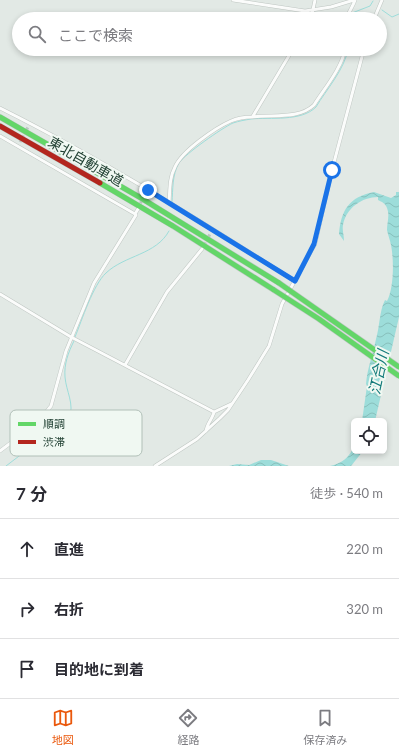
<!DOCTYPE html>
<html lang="ja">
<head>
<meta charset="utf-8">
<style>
  body { margin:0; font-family:Lato,"Noto Sans JP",sans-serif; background:#f7f7f7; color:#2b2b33 }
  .controls { position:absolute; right:12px; bottom:12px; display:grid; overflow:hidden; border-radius:6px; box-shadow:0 2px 6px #0003 }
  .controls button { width:36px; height:36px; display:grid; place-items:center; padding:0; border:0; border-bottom:1px solid #e1e1e2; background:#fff; color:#2b2b33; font:20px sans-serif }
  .stop { position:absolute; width:12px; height:12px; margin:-9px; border:3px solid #1a73e8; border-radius:50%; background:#fff }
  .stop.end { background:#1a73e8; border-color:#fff; box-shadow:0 1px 4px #0008 }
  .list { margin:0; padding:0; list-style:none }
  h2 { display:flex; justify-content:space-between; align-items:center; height:52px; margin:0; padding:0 16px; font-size:17px }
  h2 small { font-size:13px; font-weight:400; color:#7c7c81 }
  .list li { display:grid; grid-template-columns:26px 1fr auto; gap:12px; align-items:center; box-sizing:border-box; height:60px; padding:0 16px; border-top:1px solid #e1e1e2 }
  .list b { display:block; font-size:15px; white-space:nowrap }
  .list em { font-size:13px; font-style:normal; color:#7c7c81 }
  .icon { flex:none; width:22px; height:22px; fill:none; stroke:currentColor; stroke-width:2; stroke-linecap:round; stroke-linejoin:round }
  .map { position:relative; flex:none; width:399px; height:466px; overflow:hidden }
  .search { position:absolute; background:#fff; box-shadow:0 2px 6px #0003; left:12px; right:12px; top:12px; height:44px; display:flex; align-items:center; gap:10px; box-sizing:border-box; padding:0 14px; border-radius:22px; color:#7c7c81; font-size:15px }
  .sheet { height:232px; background:#fff }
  nav { display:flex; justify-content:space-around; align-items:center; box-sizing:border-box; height:56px; border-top:1px solid #e1e1e2; background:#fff; font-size:11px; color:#7c7c81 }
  nav a { display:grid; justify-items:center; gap:2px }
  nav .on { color:#ea580c }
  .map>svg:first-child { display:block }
  .water { fill:url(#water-waves) }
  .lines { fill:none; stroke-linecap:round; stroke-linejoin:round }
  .stream { stroke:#9dddda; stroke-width:1 }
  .street-tunnel { stroke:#bbc7c1; stroke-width:3; stroke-dasharray:3 1.5; stroke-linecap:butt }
  .street-casing { stroke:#bfc6c2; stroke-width:4 }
  .fast-casing { stroke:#bbc5c0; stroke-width:6 }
  .jam-casing { stroke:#bbc5c0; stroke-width:6 }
  .street { stroke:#fbfcfb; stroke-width:3 }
  .fast { stroke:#63d668; stroke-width:5 }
  .jam { stroke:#b3261e; stroke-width:5 }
  .fast-bridge-casing { stroke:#bbc5c0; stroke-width:6; stroke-linecap:butt }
  .fast-bridge { stroke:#63d668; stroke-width:5 }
  .route { stroke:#1a73e8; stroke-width:5 }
  .labels { text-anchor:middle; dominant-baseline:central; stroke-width:4; stroke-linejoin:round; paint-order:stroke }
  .street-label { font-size:14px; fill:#1e3e30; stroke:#f0f8f2 }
  .water-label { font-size:15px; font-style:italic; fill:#127a7a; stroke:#f0f8f2 }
  .key { fill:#f0f8f2; stroke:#b1c0b8; stroke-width:1 }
  .key-label { font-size:11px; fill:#1e3e30 }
</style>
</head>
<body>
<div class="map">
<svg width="399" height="466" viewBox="0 0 399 466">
  <defs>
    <pattern id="water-waves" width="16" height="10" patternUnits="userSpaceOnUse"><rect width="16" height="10" fill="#9dddda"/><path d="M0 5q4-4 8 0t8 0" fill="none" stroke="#87bfbb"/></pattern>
  </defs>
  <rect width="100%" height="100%" fill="#e2e9e5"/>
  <path class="water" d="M374 192 391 198 396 195V192H399V317L375 421H362L367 386 366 384C367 369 373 354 376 339 380 326 379 312 385 300L387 301C394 288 394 260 391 245 390 240 388 235 387 230 387 222 390 216 387 208 385 203 382 202 378 200V197C362 197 346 208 343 225 342 230 344 235 344 241L339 234C341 210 349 197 374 192Z
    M354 446V451H363L351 466H330C341 464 350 457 354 446Z
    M261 460H271L289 466H229L237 464 249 465Z"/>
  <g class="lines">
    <path class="stream" d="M382 10 392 17 399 14
      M349 19 352 13 370 6 373 1
      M172 202C173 189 172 175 179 163 185 154 222 128 233 123 239 121 245 120 251 119 270 117 301 122 316 107 326 90 345 69 348 49
      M75 337C82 320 93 285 106 273 125 255 156 255 169 231
      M6 466 69 418C75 405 66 391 65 377 64 364 68 353 74 341"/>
    <path class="street-tunnel" d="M20 142 28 127
      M138 207 146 194
      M202 249 210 234"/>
    <defs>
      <path id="street" d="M233 0 305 11 331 7 354 0
        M311 19 315 0
        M347 19C348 12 353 7 355 0
        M374 19 382 0
        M0 108C102 159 199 220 295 281
        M253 116 293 49
        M0 136 135 214
        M169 203C170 191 169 178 175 167 182 151 215 128 231 121 238 118 245 117 252 117 272 114 298 120 314 105 324 89 342 68 345 49
        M0 294 71 337 214 412
        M125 365 167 292 202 249
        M206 431C207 423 213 418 214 412L231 404
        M0 451 36 424 51 406 66 351 94 283 136 215 135 214 138 209
        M155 466 197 439 220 418 228 410 248 380 269 346 282 304 315 244 332 170 364 49"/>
      <path id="fast" d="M0 117 141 198 279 283
        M100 183 173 226 274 290"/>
      <path id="jam" d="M0 126 100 183"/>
    </defs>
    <use href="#street" class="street-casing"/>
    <use href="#fast" class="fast-casing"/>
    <use href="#jam" class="jam-casing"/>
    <use href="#street" class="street"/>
    <use href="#fast" class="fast"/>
    <use href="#jam" class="jam"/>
    <defs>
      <path id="fast-bridge" d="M279 283 399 367
        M274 290 319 319 399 376"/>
    </defs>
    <use href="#fast-bridge" class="fast-bridge-casing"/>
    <use href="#fast-bridge" class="fast-bridge"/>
  </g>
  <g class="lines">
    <path class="route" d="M148 190 295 281 314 244 332 170"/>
  </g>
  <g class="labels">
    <g class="street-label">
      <text transform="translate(86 161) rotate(30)">東北自動車道</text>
    </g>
    <g class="water-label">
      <text transform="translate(378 372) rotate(-78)">江合川</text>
    </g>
  </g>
  <rect x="10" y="410" width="132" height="46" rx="6" class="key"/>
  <rect x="18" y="422" width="18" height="4" fill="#63d668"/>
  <rect x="18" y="440" width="18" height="4" fill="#b3261e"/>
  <g class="key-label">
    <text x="43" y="428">順調</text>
    <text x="43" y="446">渋滞</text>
  </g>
</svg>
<div class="controls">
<button><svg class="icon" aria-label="locate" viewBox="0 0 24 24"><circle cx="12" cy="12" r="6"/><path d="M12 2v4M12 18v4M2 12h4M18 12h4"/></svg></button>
</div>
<div class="stop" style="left:332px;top:170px"></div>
<div class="stop end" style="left:148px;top:190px"></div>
<div class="search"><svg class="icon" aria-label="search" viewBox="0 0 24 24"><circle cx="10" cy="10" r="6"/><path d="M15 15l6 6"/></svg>ここで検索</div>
</div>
<section class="sheet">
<h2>7 分<small>徒歩 · 540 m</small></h2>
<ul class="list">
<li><svg class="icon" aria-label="ahead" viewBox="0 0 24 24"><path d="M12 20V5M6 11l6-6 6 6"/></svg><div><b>直進</b></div><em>220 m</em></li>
<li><svg class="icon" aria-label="right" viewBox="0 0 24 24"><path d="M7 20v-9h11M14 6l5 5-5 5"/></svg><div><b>右折</b></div><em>320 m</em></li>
<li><svg class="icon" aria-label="arrive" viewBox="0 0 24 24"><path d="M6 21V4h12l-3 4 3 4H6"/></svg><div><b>目的地に到着</b></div></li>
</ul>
</section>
<nav>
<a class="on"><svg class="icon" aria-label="map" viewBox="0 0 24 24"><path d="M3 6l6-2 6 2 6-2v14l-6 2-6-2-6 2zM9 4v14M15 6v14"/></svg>地図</a>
<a><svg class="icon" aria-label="directions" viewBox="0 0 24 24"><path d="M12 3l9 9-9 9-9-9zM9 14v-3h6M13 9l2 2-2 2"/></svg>経路</a>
<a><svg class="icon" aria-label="saved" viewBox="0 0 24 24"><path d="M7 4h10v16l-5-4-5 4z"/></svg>保存済み</a>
</nav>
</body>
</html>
